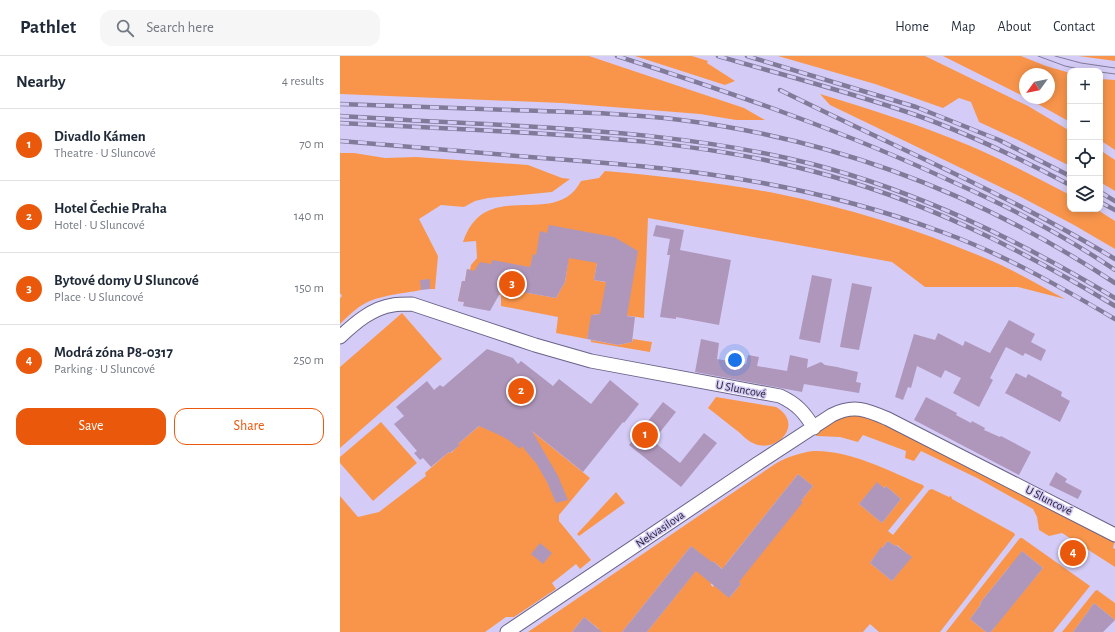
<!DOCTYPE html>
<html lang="en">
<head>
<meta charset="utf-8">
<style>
  body { margin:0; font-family:"Alegreya Sans",sans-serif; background:#f6f6f7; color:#1f2937 }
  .controls { position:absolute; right:12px; top:12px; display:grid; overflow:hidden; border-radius:8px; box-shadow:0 2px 10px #0003 }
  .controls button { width:36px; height:36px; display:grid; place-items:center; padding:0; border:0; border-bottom:1px solid #e0e1e3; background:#fff; color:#1f2937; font:20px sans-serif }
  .compass { position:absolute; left:679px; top:12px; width:36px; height:36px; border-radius:50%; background:#fff; box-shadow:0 2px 10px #0003; rotate:237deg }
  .you { position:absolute; left:395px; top:304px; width:14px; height:14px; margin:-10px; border:3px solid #fff; border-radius:50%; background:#1a73e8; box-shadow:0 0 0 6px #1a73e833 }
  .badge { display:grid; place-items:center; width:26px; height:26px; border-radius:50%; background:#ea580c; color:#fff; font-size:13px; font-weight:700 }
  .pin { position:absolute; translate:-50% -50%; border:2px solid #fff; box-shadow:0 1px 4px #0006 }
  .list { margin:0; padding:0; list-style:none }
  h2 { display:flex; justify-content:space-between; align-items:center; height:52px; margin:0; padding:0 16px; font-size:17px }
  h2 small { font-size:13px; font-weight:400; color:#747a83 }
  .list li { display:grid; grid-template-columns:26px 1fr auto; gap:12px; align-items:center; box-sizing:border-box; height:72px; padding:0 16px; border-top:1px solid #e0e1e3 }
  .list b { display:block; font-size:15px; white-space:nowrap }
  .list p { margin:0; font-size:13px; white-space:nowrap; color:#747a83 }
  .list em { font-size:13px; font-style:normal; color:#747a83 }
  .actions { display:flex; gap:8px; padding:12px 16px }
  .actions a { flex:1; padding:9px 0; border:1px solid #ea580c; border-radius:12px; text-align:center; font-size:14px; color:#ea580c }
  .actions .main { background:#ea580c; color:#fff }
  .icon { flex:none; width:22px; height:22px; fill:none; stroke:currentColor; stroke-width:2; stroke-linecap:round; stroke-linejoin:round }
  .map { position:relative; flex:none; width:775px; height:576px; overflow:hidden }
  header { display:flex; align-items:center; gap:24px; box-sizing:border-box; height:56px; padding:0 20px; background:#fff; border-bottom:1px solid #e0e1e3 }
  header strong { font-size:19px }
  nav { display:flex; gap:22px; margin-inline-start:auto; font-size:14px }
  .search { width:280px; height:36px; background:#f6f6f7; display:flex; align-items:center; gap:10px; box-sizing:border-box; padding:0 14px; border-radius:12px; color:#747a83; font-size:15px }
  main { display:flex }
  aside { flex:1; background:#fff }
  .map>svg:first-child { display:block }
  .green { fill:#f9954b; fill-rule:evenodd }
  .building { fill:#af97bb }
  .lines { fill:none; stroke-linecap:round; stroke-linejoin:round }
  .street-casing { stroke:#6a6287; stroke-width:15 }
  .street { stroke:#fff; stroke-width:13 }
  .tram { stroke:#817b99; stroke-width:1 }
  .rail-casing { stroke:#817b99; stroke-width:4.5 }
  .rail { stroke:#d4ccf6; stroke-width:3; stroke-dasharray:9; stroke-linecap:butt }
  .labels { text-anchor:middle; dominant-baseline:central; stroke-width:3; stroke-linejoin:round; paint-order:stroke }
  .street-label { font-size:12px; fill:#231f2f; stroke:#d4ccf6 }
</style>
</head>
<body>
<header>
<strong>Pathlet</strong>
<div class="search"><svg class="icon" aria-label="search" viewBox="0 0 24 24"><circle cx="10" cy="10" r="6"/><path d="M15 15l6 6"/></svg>Search here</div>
<nav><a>Home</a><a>Map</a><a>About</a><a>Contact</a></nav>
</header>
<main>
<aside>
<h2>Nearby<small>4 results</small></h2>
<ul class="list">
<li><span class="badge">1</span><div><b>Divadlo Kámen</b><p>Theatre · U Sluncové</p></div><em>70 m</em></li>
<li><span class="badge">2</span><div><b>Hotel Čechie Praha</b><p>Hotel · U Sluncové</p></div><em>140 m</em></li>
<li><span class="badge">3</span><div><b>Bytové domy U Sluncové</b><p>Place · U Sluncové</p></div><em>150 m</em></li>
<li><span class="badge">4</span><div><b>Modrá zóna P8-0317</b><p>Parking · U Sluncové</p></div><em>250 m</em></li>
</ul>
<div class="actions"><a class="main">Save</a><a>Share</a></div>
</aside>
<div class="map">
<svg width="775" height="576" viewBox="0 0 775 576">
  <rect width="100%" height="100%" fill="#d4ccf6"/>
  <path class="green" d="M0 0H249L404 52 425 64H396L360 58 222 47 0 38Z
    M295 0H352L368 5 367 7 395 25 385 29Z
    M438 0H585L688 50 730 75V110L678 84 639 66 631 46 619 42 603 52 535 28Z
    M603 0H681L706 10 730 17V66L687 42H709V18H685V41Z
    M739 0H775V5Z
    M760 23 775 24V94L760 84Z
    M480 38C530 53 580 69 628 89 663 104 696 121 730 139V153H756L775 165V193L734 169 681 141 490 49Z
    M760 94 775 104V135L760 126Z
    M0 97H14L45 102 76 101 188 109 222 122 230 123 212 136 148 142 135 145 124 151 101 149 79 163 98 200 95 233H90V224L81 234C61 238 36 239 19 251 12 256 6 262 0 268V242L2 240 0 237Z
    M265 115C323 120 382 127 439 138 509 152 579 174 645 202 672 213 699 229 725 243L678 231H585L552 206 308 162 304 262 268 257 252 259 247 283 216 277 218 261 161 250V239H159L162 221 126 231 123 246 118 245 122 225H125L127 213 130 214 131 209 137 202 136 185 123 186C145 119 215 175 241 125L259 122ZM205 197 228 207 225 226 216 242 188 237ZM257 207 280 229 254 224Z
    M62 257 102 303 0 392V311Z
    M293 283 312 286 310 296 251 286V284L278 289 292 286Z
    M376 341 436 351C465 368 437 397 415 388 409 386 404 381 400 377 389 369 379 360 368 352Z
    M163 350 183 368 250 422 219 459V465L251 504 240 513 236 508 212 527 216 533 174 561H166L145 576H0V440L18 461 39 456 86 420 85 417 109 396 111 397 119 389 118 388Z
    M514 357 535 362 775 483 773 492 775 493V511L722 477 709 480 699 474 697 461 693 453 637 422 581 395 574 405 565 402 566 395 523 379 518 386 500 381 477 380 475 379 476 376 499 362Z
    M41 366 77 407 33 445 0 407V401Z
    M473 395C512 394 548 415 583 429L584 431 548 475 553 479 589 434 592 433 609 441 611 440 612 443 674 477 675 479 600 576H539L530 568 523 576H307L366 502 351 490 282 576H257L259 573 244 561 232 576H188L435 408C447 401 459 397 473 395ZM458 418 473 430 461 445 393 521 401 528 390 541 374 529 373 531 371 529 373 505 386 516 385 509ZM537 427 544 432 546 430 561 443 542 467 519 448ZM548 485 555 490 557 489 571 501 552 525 530 507 541 492H542Z
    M276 436 285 447 239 480 237 478Z
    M680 482H682L750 530 713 576H651L655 571 654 570 703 512 682 495 671 512 669 511 640 547 641 548 630 563 646 576H606Z
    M757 534 775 547V564L754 547 733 576H722L755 535Z"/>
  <path class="building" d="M209 169 274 181 298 195 287 260 295 261 292 286 278 289 247 283 251 259 260 258 266 226 254 224 257 207 229 202 225 226 216 242 160 232 159 239 150 255 123 250 124 246 118 245 122 225H125L127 213 134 215 140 206 151 208 152 204 190 211 193 198 196 199 200 175 207 177Z
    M316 169 344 174 340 194 391 204 379 269 336 261V263L320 261 330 199H327L330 183 313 180Z
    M472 219 492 223 480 287 459 283Z
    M90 223V233L81 234 80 224Z
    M512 227 532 231 519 294 500 291Z
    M669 264 695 278 691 286 706 294 701 305 685 297 683 300 666 291 650 322 653 324 639 351 613 337 621 322 605 314 601 322 577 310 571 332 568 331 563 344 555 341 574 278 595 284 598 277 623 290 625 285 650 297Z
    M361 283 379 287 377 303 406 308 408 299 419 301 417 310 447 315 450 299 468 303 467 312 481 306 485 309 497 311 518 316 516 326 521 327 519 337 464 328 462 336 355 316Z
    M147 293 173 302 178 308 181 305 213 330 219 323 251 348 270 324 299 348 284 367 283 366 243 416 192 375 218 420 228 444 216 447 207 426 196 407 189 399 182 390 180 393 167 383 157 378 139 370 118 388 120 389 110 397 109 396 91 411 83 402 80 404 74 397 77 395 54 368 64 360 56 351 87 325 94 334 100 329 103 331Z
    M676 317 686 322 688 318 722 336 721 340 730 345 720 366 665 337Z
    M586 341 617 357 616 359 631 367 632 365 645 372 644 374 660 381 661 380 691 396 679 419 574 364Z
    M323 346 336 356 313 385 340 407 364 377 377 387 341 431 289 389Z
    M716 416 727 423 725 426 742 435 738 443 709 429Z
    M458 418 473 430 461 445 463 446 399 526 401 528 389 542 356 515 307 576H282L351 490 372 506 373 505 382 513Z
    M537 426 544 432 546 430 561 443 542 467 519 448Z
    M548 485 555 490 556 489 572 501 552 525 530 507 541 491 542 492Z
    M200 487 212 497 203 508 191 498Z
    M682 495 703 512 651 576H646L630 563 641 548 640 547Z
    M754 547 775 564 763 576H733Z
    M244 561 262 576H232Z"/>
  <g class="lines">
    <defs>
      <path id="street" d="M0 281C15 267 32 252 53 249 59 248 66 248 72 248L195 289 251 305 440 340C457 348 464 356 474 372
        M167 576 417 408 492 359C514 348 527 354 548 363L775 479"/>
    </defs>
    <use href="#street" class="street-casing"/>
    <use href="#street" class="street"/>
    <path class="tram" d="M698 0 725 10 748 15
      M715 0 741 7 775 12
      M760 16 775 18"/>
    <defs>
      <path id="rail" d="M277 0C392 37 504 75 613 126 669 151 724 179 775 214
        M378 0C443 19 509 36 573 58 627 77 679 102 730 129
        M407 0 576 51 659 84 730 120
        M440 34C552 90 668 138 775 203
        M0 48C57 50 114 52 171 54 228 56 285 57 341 64 499 84 643 140 775 227
        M0 60C49 63 97 66 146 68 256 74 365 81 472 108 580 136 680 185 775 242
        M0 67C46 69 92 72 138 74 250 80 362 86 472 115 581 143 679 192 775 250
        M0 85C67 90 134 96 202 102 257 106 312 110 367 118 447 129 526 148 602 176 663 198 719 230 775 263
        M760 136 775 145
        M760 146 775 154"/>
    </defs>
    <use href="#rail" class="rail-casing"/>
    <use href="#rail" class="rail"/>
  </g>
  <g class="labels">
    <g class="street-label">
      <text transform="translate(401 333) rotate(11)">U Sluncové</text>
      <text transform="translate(709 444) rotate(27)">U Sluncové</text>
      <text transform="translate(320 473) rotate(-34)">Nekvasilova</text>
    </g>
  </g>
</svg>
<div class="controls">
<button>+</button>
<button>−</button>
<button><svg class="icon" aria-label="locate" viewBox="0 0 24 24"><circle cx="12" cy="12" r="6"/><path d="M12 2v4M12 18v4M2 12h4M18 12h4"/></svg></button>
<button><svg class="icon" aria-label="layers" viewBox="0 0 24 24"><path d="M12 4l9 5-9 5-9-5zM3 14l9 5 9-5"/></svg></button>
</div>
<svg class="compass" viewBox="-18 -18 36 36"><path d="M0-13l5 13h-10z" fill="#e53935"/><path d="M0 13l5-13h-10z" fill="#747a83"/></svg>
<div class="you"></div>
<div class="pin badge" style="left:305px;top:379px">1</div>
<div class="pin badge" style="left:181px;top:335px">2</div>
<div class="pin badge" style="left:172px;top:228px">3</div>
<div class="pin badge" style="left:733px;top:497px">4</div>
</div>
</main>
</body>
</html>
